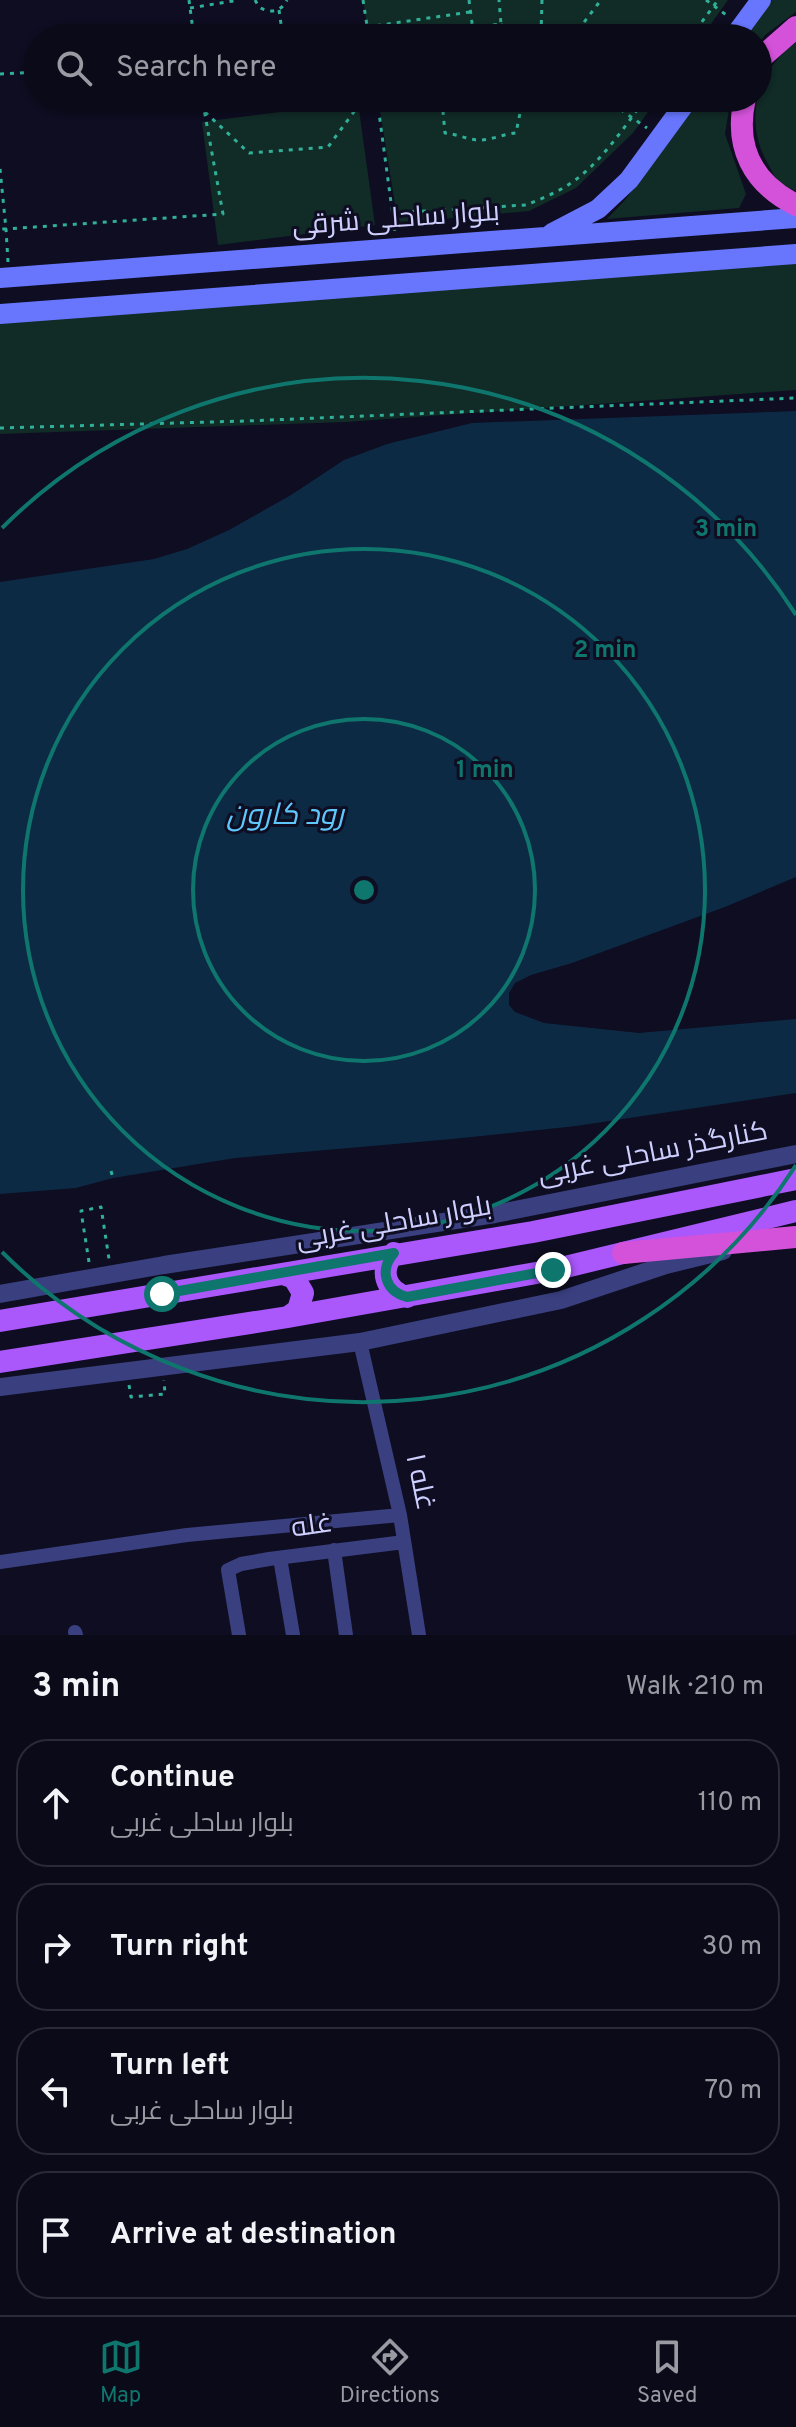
<!DOCTYPE html>
<html lang="en">
<head>
<meta charset="utf-8">
<style>
  body { margin:0; font-family:Overpass,Cairo,sans-serif; background:#181826; color:#f1f3f6 }
  .stop { position:absolute; width:24px; height:24px; margin:-18px; border:6px solid #0f766e; border-radius:50%; background:#fff }
  .stop.end { background:#0f766e; border-color:#fff; box-shadow:0 2px 8px #0008 }
  .list { margin:0; padding:0; list-style:none }
  h2 { display:flex; justify-content:space-between; align-items:center; height:104px; margin:0; padding:0 32px; font-size:34px }
  h2 small { font-size:26px; font-weight:400; color:#999aa2 }
  .list li { display:grid; grid-template-columns:52px 1fr auto; gap:24px; align-items:center; box-sizing:border-box; height:128px; margin:0 16px 16px; padding:0 16px; border:2px solid #2a2b38; border-radius:32px }
  .list b { display:block; font-size:30px; white-space:nowrap }
  .list p { margin:0; font-size:26px; white-space:nowrap; color:#999aa2 }
  .list em { font-size:26px; font-style:normal; color:#999aa2 }
  .icon { flex:none; width:44px; height:44px; fill:none; stroke:currentColor; stroke-width:2; stroke-linecap:round; stroke-linejoin:round }
  .map { position:relative; flex:none; width:796px; height:1635px; overflow:hidden }
  .search { position:absolute; background:#0a0a19; box-shadow:0 2px 6px #0004; left:24px; right:24px; top:24px; height:88px; display:flex; align-items:center; gap:20px; box-sizing:border-box; padding:0 28px; border-radius:44px; color:#999aa2; font-size:30px }
  .sheet { height:680px; background:#0a0a19 }
  nav { display:flex; justify-content:space-around; align-items:center; box-sizing:border-box; height:112px; border-top:2px solid #2a2b38; background:#0a0a19; font-size:22px; color:#999aa2 }
  nav a { display:grid; justify-items:center; gap:4px }
  nav .on { color:#0f766e }
  .map>svg:first-child { display:block }
  .green { fill:#112b26 }
  .water { fill:#0d2a45 }
  .lines { fill:none; stroke-linecap:round; stroke-linejoin:round }
  .path { stroke:#30b098; stroke-width:3; stroke-dasharray:4 6; stroke-linecap:butt }
  .minor { stroke:#393f7f; stroke-width:14 }
  .tertiary { stroke:#393f7f; stroke-width:18 }
  .secondary { stroke:#6776fc; stroke-width:20 }
  .primary { stroke:#aa57fc; stroke-width:22 }
  .trunk { stroke:#d352d9; stroke-width:22 }
  .route { stroke:#0f766e; stroke-width:10 }
  .ring { fill:none; stroke:#0f766e; stroke-width:4 }
  .labels { text-anchor:middle; dominant-baseline:central; stroke-width:6; stroke-linejoin:round; paint-order:stroke }
  .street-label { font-size:28px; fill:#cecffe; stroke:#0e0d21 }
  .water-label { font-size:30px; font-style:italic; fill:#5ec7fc; stroke:#0e0d21 }
  .centre { fill:#0f766e; stroke:#0e0d21; stroke-width:4 }
  .ring-label { font-size:24px; text-anchor:middle; font-weight:bold; fill:#0f766e; stroke:#0e0d21; stroke-width:6; stroke-linejoin:round; paint-order:stroke }
</style>
</head>
<body>
<div class="map">
<svg width="796" height="1635" viewBox="0 0 796 1635">
  <rect width="100%" height="100%" fill="#0e0d21"/>
  <path class="green" d="M363 0H728L701 38H369Z
    M772 0H796V12L765 35 758 45V38H744Z
    M796 42V191C791 188 783 186 779 182 775 178 772 171 769 166 743 122 755 72 796 42Z
    M378 98H658L633 133 576 188 529 211 398 223Z
    M700 98H731L725 134 746 194 739 208 607 219 625 200Z
    M358 102 375 225 218 245 202 122Z
    M796 254V390L346 422 0 434V313Z"/>
  <path class="water" d="M796 411V877L725 907 572 963 531 975 515 983 509 993V1005L515 1012 544 1023 639 1033 796 1019V1093L576 1126 452 1139 235 1158 113 1178 76 1188 0 1194V582L154 559 187 549 229 530 291 495 344 460 387 444 472 423Z"/>
  <g class="lines">
    <path class="path" d="M189 0 194 38
      M255 0 259 7C270 14 281 12 287 0
      M363 0 369 38
      M469 0 474 38
      M706 0 729 17
      M190 8 239 0
      M279 10 283 38
      M501 24 511 38
      M367 27 470 12
      M473 27 501 24 499 0
      M541 34 542 0
      M520 38C529 32 538 33 548 38
      M572 38 601 0
      M690 38 718 0
      M0 74 38 72
      M377 98 395 232
      M604 98 647 128
      M442 101 445 133C456 134 466 139 477 140 489 141 503 134 516 133L523 98
      M379 108 463 98
      M205 112 249 153 328 147 364 98
      M0 169 6 229H0
      M392 213 526 205C541 199 558 192 571 183 602 162 624 127 646 98
      M8 262 6 229 223 214 202 98
      M0 428 245 421 796 398
      M111 1171 113 1178
      M89 1262 81 1211 101 1207 109 1259
      M129 1385 131 1397 165 1394 164 1380"/>
    <path class="minor" d="M360 1342 400 1515 419 1635
      M334 1550 346 1635
      M280 1558 293 1635
      M0 1562 187 1535 400 1515
      M75 1632 76 1635
      M239 1635 228 1570 241 1564 269 1559 404 1542"/>
    <path class="tertiary" d="M0 1294 164 1265 495 1214 796 1154
      M0 1387 360 1342 561 1300 666 1265 723 1251"/>
    <path class="secondary" d="M733 38 761 0
      M552 233 598 209 629 180 689 98
      M0 278 796 218
      M0 314 796 254"/>
    <path class="primary" d="M394 1253C379 1270 385 1291 407 1297
      M283 1274 294 1278 303 1293 298 1310 288 1317
      M0 1321 533 1232 796 1179
      M0 1362 288 1317 553 1270 796 1211"/>
    <path class="trunk" d="M758 65 763 56 796 27
      M745 98C734 146 752 183 796 205
      M623 1253 796 1237"/>
  </g>
  <g class="lines">
    <path class="route" d="M162 1294 394 1253C379 1270 385 1291 407 1297L553 1270"/>
  </g>
  <g class="ring">
    <circle cx="364" cy="890" r="171"/>
    <circle cx="364" cy="890" r="341"/>
    <path d="M796 1165A512 512 0 0 1 2 1252M2 528A512 512 0 0 1 796 615"/>
  </g>
  <g class="labels">
    <g class="street-label">
      <text transform="translate(396 220) rotate(-4)">بلوار ساحلی شرقی</text>
      <text transform="translate(653 1154) rotate(-11)">کنارگذر ساحلی غربی</text>
      <text transform="translate(394 1224) rotate(-10)">بلوار ساحلی غربی</text>
      <text transform="translate(419 1482) rotate(78)">غله ۱</text>
      <text transform="translate(312 1527) rotate(-8)">غله</text>
    </g>
    <g class="water-label">
      <text x="285" y="816">رود کارون</text>
    </g>
  </g>
  <circle cx="364" cy="890" r="12" class="centre"/>
  <g class="ring-label">
    <text x="726" y="536">3 min</text>
    <text x="605" y="657">2 min</text>
    <text x="485" y="777">1 min</text>
  </g>
</svg>
<div class="stop" style="left:162px;top:1294px"></div>
<div class="stop end" style="left:553px;top:1270px"></div>
<div class="search"><svg class="icon" aria-label="search" viewBox="0 0 24 24"><circle cx="10" cy="10" r="6"/><path d="M15 15l6 6"/></svg>Search here</div>
</div>
<section class="sheet">
<h2>3 min<small>Walk · 210 m</small></h2>
<ul class="list">
<li><svg class="icon" aria-label="ahead" viewBox="0 0 24 24"><path d="M12 20V5M6 11l6-6 6 6"/></svg><div><b>Continue</b><p>بلوار ساحلی غربی</p></div><em>110 m</em></li>
<li><svg class="icon" aria-label="right" viewBox="0 0 24 24"><path d="M7 20v-9h11M14 6l5 5-5 5"/></svg><div><b>Turn right</b></div><em>30 m</em></li>
<li><svg class="icon" aria-label="left" viewBox="0 0 24 24"><path d="M17 20v-9H6M10 6l-5 5 5 5"/></svg><div><b>Turn left</b><p>بلوار ساحلی غربی</p></div><em>70 m</em></li>
<li><svg class="icon" aria-label="arrive" viewBox="0 0 24 24"><path d="M6 21V4h12l-3 4 3 4H6"/></svg><div><b>Arrive at destination</b></div></li>
</ul>
</section>
<nav>
<a class="on"><svg class="icon" aria-label="map" viewBox="0 0 24 24"><path d="M3 6l6-2 6 2 6-2v14l-6 2-6-2-6 2zM9 4v14M15 6v14"/></svg>Map</a>
<a><svg class="icon" aria-label="directions" viewBox="0 0 24 24"><path d="M12 3l9 9-9 9-9-9zM9 14v-3h6M13 9l2 2-2 2"/></svg>Directions</a>
<a><svg class="icon" aria-label="saved" viewBox="0 0 24 24"><path d="M7 4h10v16l-5-4-5 4z"/></svg>Saved</a>
</nav>
</body>
</html>
